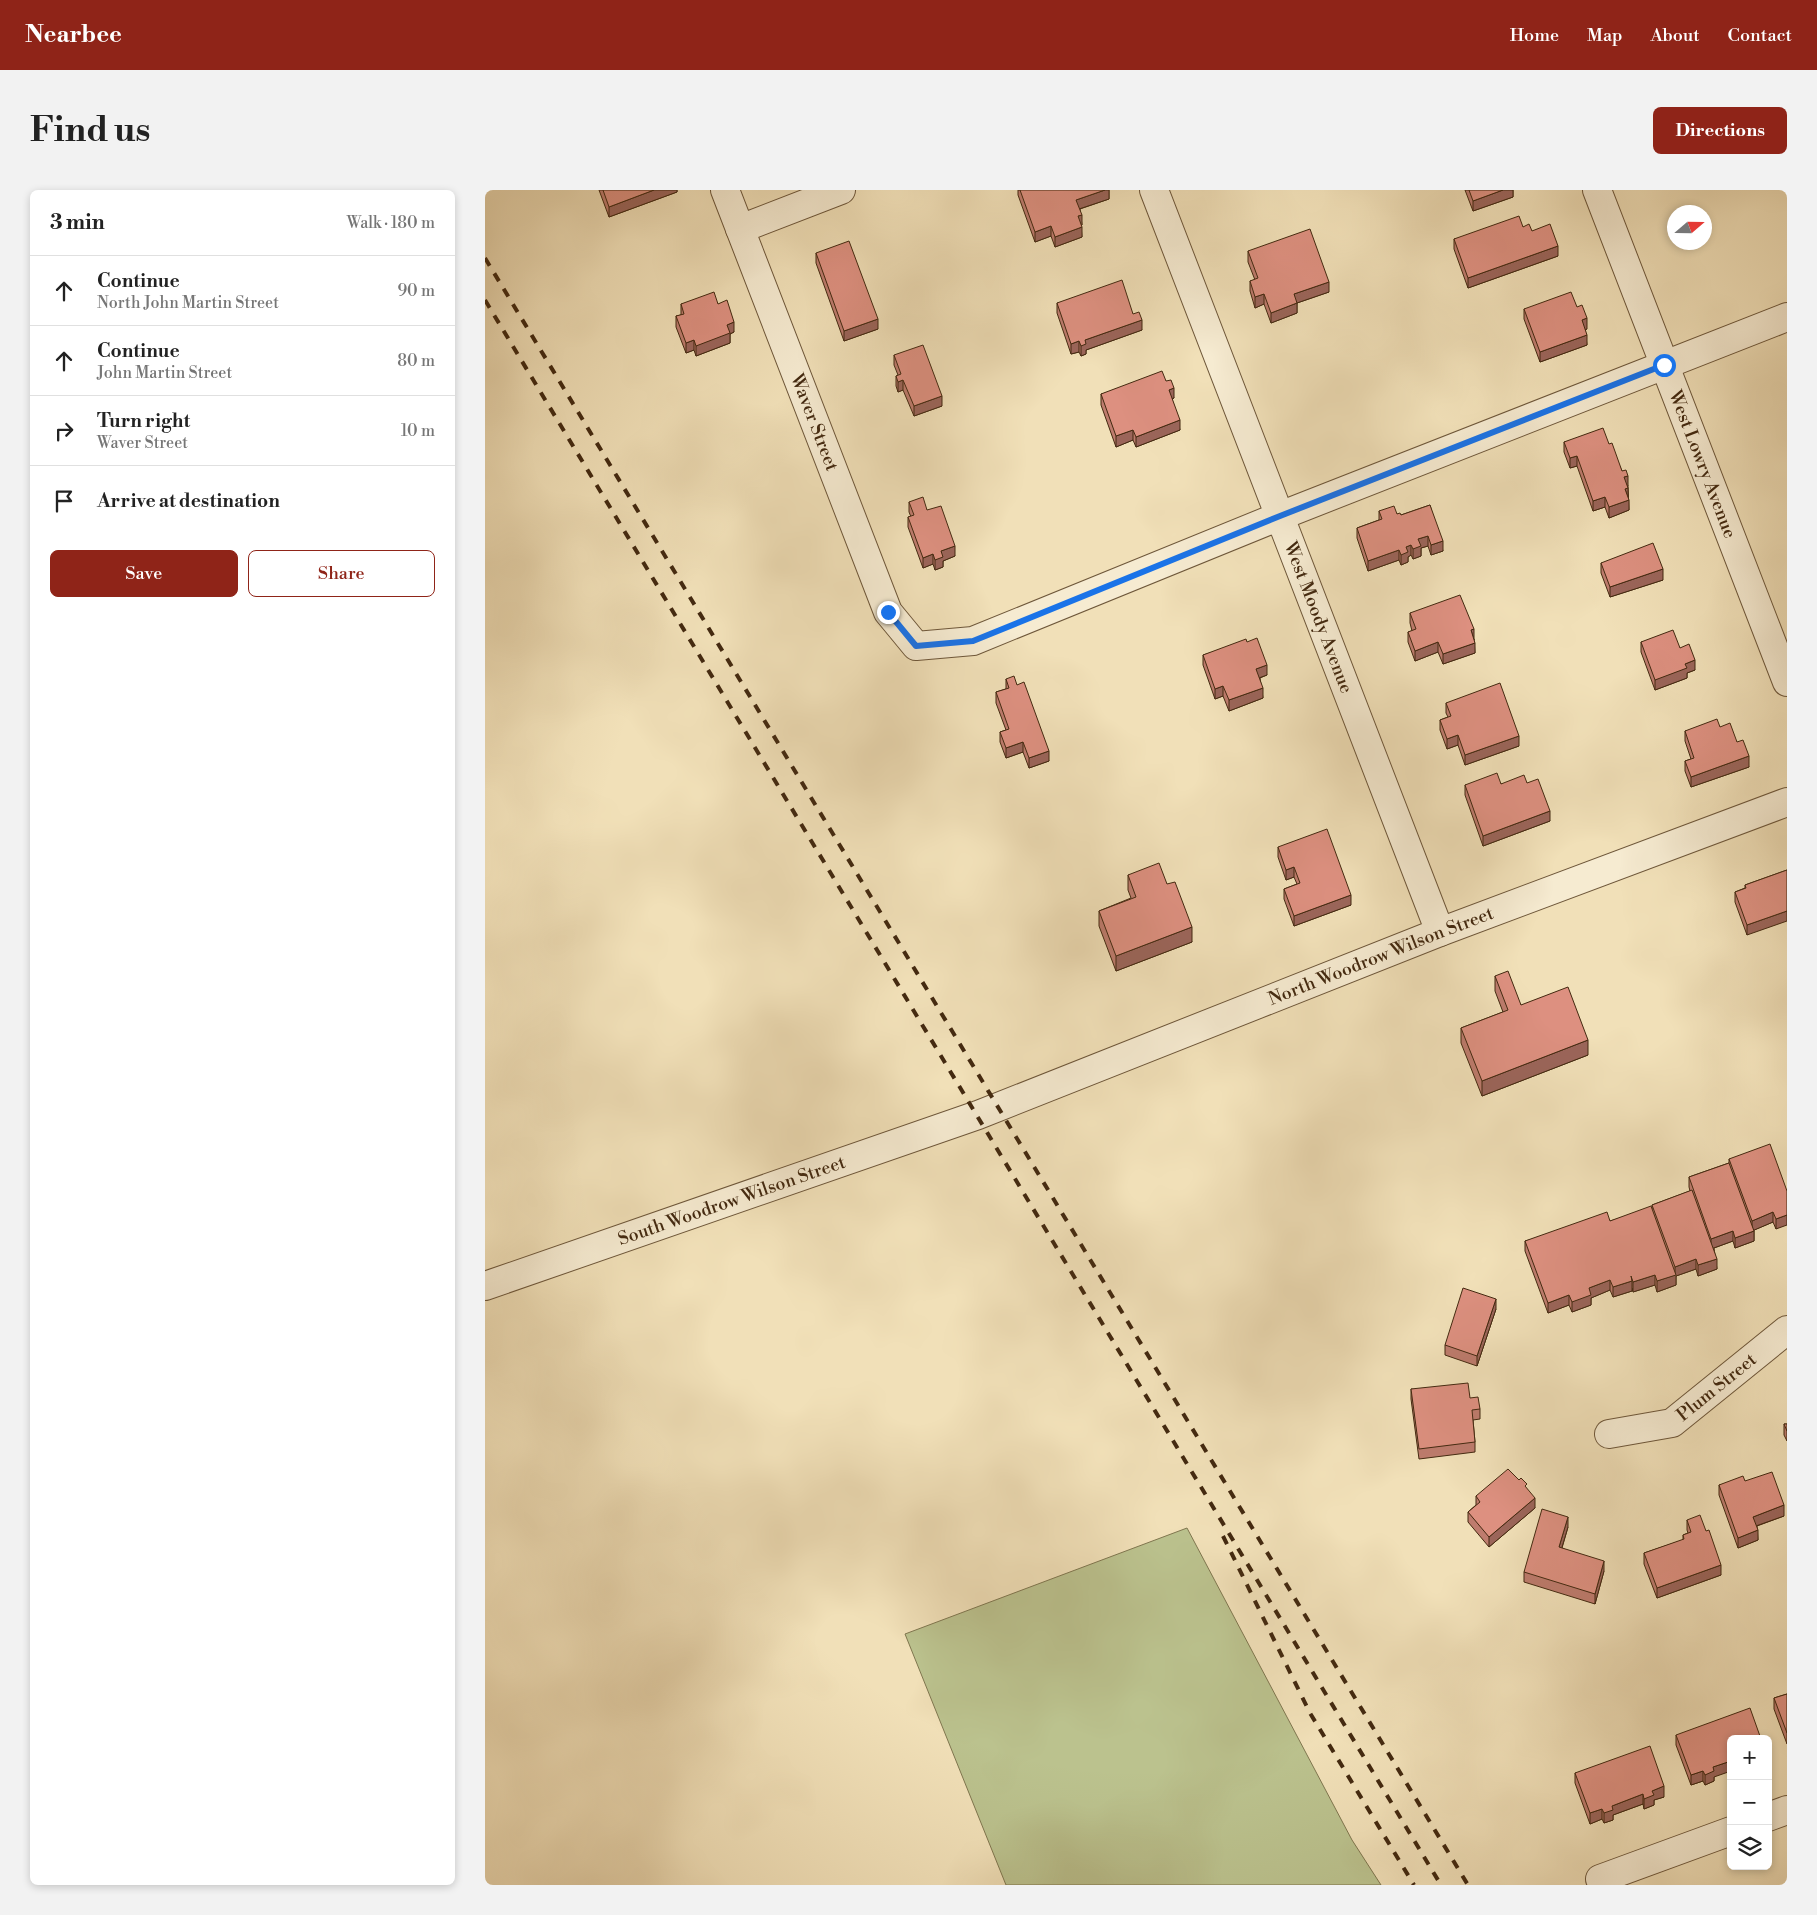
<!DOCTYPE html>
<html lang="en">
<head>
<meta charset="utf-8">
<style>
  body { margin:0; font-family:"Libre Bodoni",serif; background:#f2f2f2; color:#222 }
  .controls { position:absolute; right:15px; bottom:15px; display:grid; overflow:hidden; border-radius:8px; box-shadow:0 2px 8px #0003 }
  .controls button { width:45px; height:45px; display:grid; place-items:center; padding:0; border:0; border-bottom:1px solid #e0e0e0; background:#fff; color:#222; font:25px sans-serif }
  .compass { position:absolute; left:1182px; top:15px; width:45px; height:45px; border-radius:50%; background:#fff; box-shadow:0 2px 8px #0003; rotate:70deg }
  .stop { position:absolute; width:15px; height:15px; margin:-11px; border:4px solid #1a73e8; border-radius:50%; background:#fff }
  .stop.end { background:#1a73e8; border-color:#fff; box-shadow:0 1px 5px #0008 }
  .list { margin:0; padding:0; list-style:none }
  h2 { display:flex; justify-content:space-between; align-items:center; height:65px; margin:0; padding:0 20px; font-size:21px }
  h2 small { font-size:16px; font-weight:400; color:#767676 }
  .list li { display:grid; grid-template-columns:32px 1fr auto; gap:15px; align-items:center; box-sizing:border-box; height:70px; padding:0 20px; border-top:1px solid #e0e0e0 }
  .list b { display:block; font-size:19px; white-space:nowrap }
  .list p { margin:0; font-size:16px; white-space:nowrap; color:#767676 }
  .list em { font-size:16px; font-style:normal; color:#767676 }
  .actions { display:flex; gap:10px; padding:15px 20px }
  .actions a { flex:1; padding:11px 0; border:1px solid #8f2418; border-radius:8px; text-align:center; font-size:18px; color:#8f2418 }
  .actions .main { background:#8f2418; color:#fff }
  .icon { flex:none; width:28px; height:28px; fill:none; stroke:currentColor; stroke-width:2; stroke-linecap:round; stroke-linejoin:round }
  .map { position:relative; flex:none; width:1302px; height:1695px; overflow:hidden; border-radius:8px }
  header { display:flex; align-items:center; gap:30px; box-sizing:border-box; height:70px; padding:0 25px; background:#8f2418; color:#fff }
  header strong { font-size:24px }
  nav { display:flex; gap:28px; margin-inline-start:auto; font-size:18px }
  .intro { display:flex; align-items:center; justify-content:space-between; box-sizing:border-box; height:120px; padding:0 30px }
  h1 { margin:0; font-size:35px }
  .button { padding:12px 22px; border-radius:8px; background:#8f2418; color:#fff; font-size:18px; font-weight:700 }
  main { display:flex; gap:30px; padding:0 30px }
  aside { flex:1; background:#fff; border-radius:8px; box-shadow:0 2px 8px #0003 }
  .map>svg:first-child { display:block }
  .green { fill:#bbc28e; stroke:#7f764f }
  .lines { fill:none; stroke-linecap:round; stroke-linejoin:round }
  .minor-casing { stroke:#6e573a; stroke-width:30 }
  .minor { stroke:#f6ebd1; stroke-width:28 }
  .rail { stroke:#432910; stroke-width:4; stroke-dasharray:9 9; stroke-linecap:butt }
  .wall { fill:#be7c6e; stroke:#432910 }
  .shaded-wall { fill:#9b655a; stroke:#432910 }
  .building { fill:#dd9080; stroke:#432910 }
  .route { stroke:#1a73e8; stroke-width:6 }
  .labels { text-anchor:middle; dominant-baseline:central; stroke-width:4.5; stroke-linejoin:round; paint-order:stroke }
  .street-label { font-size:18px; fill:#432910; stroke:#f6ebd1 }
</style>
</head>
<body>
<header>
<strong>Nearbee</strong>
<nav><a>Home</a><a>Map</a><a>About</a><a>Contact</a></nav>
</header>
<div class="intro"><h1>Find us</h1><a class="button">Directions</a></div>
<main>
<aside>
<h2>3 min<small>Walk · 180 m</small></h2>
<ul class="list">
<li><svg class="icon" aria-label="ahead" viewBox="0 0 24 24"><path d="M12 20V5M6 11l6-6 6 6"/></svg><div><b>Continue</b><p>North John Martin Street</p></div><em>90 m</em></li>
<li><svg class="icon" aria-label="ahead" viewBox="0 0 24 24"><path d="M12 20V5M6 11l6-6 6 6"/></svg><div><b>Continue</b><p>John Martin Street</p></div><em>80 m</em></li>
<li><svg class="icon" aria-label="right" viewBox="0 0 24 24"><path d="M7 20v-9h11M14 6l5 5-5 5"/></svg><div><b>Turn right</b><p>Waver Street</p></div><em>10 m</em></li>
<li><svg class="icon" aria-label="arrive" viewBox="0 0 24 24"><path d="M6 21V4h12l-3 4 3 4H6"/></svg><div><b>Arrive at destination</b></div></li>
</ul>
<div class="actions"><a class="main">Save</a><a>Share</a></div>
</aside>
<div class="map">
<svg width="1302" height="1695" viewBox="0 0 1302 1695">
  <rect width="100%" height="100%" fill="#f1e0b8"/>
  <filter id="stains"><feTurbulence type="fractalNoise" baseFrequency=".004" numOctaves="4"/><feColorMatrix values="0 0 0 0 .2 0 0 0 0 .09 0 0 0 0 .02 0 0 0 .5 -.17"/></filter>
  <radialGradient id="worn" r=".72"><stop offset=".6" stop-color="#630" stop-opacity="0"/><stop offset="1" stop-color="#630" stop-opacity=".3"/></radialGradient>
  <path class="green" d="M702 1338 867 1650 896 1695H521L420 1444Z"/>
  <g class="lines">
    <defs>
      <g id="minor">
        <path id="s1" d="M240 0 403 422 431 456 488 451 795 326 1302 127"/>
        <path id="s2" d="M669 0 955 742"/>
        <path id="s3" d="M1112 0 1302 492"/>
        <path d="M255 39 356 0"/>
        <path id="s4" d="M0 1096 493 925 955 742 1302 612"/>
        <path id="s5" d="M1124 1244 1187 1233 1302 1140"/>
        <path d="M1283 1627 1302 1620"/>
        <path d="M1115 1689 1246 1641"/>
      </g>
    </defs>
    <use href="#minor" class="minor-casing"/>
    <use href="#minor" class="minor"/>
    <path class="rail" d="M0 68 983 1695
      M0 110 956 1695
      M738 1346 825 1523 929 1695"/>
  </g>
  <path class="wall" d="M114 0H192V2L124 27Z
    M533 0H624V9L595 19 597 35H596L597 47 570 57 566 46 550 52 533 5Z
    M980 0H1028V7L988 21Z
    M1038 37 1047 41 1073 66 983 98 969 59V49Z
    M763 61 844 102 812 113V123L786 133 779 114 770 118 765 101V91L770 90 763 72Z
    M331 63 393 139 359 151 331 73Z
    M572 113 648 124 657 140 601 160V164L596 166 594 162 586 164 572 123Z
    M196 114H233L249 142 245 144V153L211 166 209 160 201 163 191 137V126L196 125Z
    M1039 119 1102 139H1100L1102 155 1055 172 1039 129Z
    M409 165 457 216 429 226 418 200 413 202 411 196V186L413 185 409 175Z
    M681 191 689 208 687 209 695 240 651 257 648 250 631 257 616 215V204Z
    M1079 252 1124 254 1137 281 1143 296 1144 320 1124 328 1120 317 1108 321 1092 276 1085 278 1079 262Z
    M424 312 442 320 470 366 458 371V377L450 380 448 374 438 378 423 337V327H426L424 322Z
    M945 315 958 361 946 365 943 356 936 358V366L928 369 926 365 923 367V372L916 375 914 370 883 381 872 348V338L894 330V321L912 324 916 325Z
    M1116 373 1178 390 1125 407 1116 383Z
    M925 423 989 449 990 463 958 474 953 462 930 471 923 452V442L927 441 925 433Z
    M762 452 782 485 775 488 778 508 744 521 738 506 730 509 718 475V465Z
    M1156 452 1195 458 1210 480 1202 483V488L1170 500 1156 462Z
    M521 489 564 571 544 578 538 562 521 568 515 552V542L521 540 511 513V502L521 499Z
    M961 513 1034 556 980 575 973 555 962 559 955 540V530L963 527 961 523Z
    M1235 537 1252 552 1264 577 1206 597 1200 581V571L1206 569 1200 551V541Z
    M1042 593 1065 631 998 656 980 605V595Z
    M793 657 866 715 809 736 799 709V699L812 694 809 687 801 690 793 667Z
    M1302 680 1262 745 1250 712V702L1260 698V695Z
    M643 685 682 694 707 752 631 781 614 736V721L646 708 643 700Z
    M1010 786 1036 815 1103 865 997 906 976 853V838L1018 822 1010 801Z
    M1244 969 1302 1001 1291 1039 1288 1032 1269 1040V1051L1250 1058 1248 1051 1229 1058 1232 1079 1213 1086 1211 1079 1191 1086V1095L1172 1102 1170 1095 1148 1102 1147 1098V1101L1128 1107 1125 1100 1106 1108V1115L1087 1122 1084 1115 1063 1123 1040 1061V1051L1125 1031 1167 1019V1015L1205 1001 1204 997V987L1244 973Z
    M1011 1119 992 1176 960 1165V1155Z
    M926 1199 985 1208 995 1219V1229L988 1230 990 1252V1262L934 1269 926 1209Z
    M1299 1234H1302V1251L1299 1245Z
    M1034 1290 1042 1299 1050 1318 1004 1357 983 1332V1322L991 1315V1306Z
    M1260 1291 1299 1326 1272 1336 1273 1350 1253 1358 1234 1305V1295Z
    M1202 1330 1236 1385 1172 1408 1159 1374V1363L1198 1350V1345L1203 1343 1202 1340Z
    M1083 1337 1077 1358 1119 1381 1110 1414 1039 1392V1382Z
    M1302 1504V1554L1289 1519V1508Z
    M1191 1545 1229 1587V1591L1220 1595 1218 1591 1206 1595 1191 1555Z
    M1090 1583 1179 1607 1169 1610V1615L1159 1619 1158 1614 1128 1625V1630L1119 1633 1117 1629 1105 1634 1090 1593Z"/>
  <path class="shaded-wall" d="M169 0H192V2L124 27V17Z
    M620 0H624V9L591 20V10Z
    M1018 0H1028V7L988 21V11Z
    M597 25V35L593 36V26Z
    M566 36V46L550 52V42Z
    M597 37V47L570 57V47Z
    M1073 56V66L983 98V88Z
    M844 92V102L809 114V104Z
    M779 104V114L770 118V107Z
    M812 113V123L786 133V123Z
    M1102 128V139L1097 141V130Z
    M393 129V139L359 151V141Z
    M657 130V140L601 160V164L596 166V156L600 150Z
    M249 132V142L245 144V153L211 166V156L242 135Z
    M1102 145V155L1055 172V162Z
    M209 150V160L201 163V153Z
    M594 151V162L586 164V154Z
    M418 190V200L413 202V192Z
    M689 198V208L684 210V200Z
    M457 206V216L429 226V216Z
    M695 230V240L651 257V247Z
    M648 240V250L631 257V246Z
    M1092 266V276L1085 278V268Z
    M1143 286V296L1139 298V287Z
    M1143 298V308L1140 299Z
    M1120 307V317L1108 321V311Z
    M1144 310V320L1124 328V317Z
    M943 346V356L936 358V366L928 369V359L933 349Z
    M958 351V361L946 365V355Z
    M926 355V365L923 367V372L916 375V365L921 357Z
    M470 356V366L458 371V377L450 380V370L456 361Z
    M914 360V370L883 381V371Z
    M448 364V374L438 378V368Z
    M1178 379V390L1125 407V397Z
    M989 439V450L986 440Z
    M953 452V462L930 471V461Z
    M990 453V463L958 474V464Z
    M1210 470V480L1202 483V488L1170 500V490L1200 474Z
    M782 475V485L771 489V479Z
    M738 496V506L730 509V499Z
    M778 498V508L744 521V510Z
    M973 545V555L962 559V549Z
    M1034 546V556L980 575V565Z
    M538 552V562L521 568V558Z
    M564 561V571L544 578V568Z
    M1264 566V577L1206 597V587Z
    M1065 621V631L998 656V646Z
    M809 677V687L801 690V680Z
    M866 705V715L809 736V726Z
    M1302 721V731L1262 745V735Z
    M707 737V752L631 781V766Z
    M1103 850V865L997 906V891Z
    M1288 1022V1032L1267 1041V1031Z
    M1302 1025V1035L1291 1039V1029Z
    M1248 1041V1051L1226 1059V1049Z
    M1269 1041V1051L1250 1058V1048Z
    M1211 1069V1079L1191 1086V1095L1172 1102V1091L1190 1085V1077Z
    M1232 1069V1079L1213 1086V1075Z
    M1170 1085V1095L1148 1102V1092Z
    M1125 1090V1100L1106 1108V1115L1087 1122V1112L1104 1098Z
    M1147 1091V1101L1128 1107V1097Z
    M1084 1105V1115L1063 1123V1113Z
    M1011 1109V1119L992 1176V1166Z
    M1050 1308V1318L1004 1357V1347Z
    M1299 1315V1326L1268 1337V1327Z
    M1083 1327V1337L1074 1367V1357Z
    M1273 1340V1350L1253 1358V1348Z
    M1119 1371V1381L1110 1414V1404Z
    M1236 1375V1385L1172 1408V1398Z
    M1246 1571V1581L1229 1587V1591L1220 1595V1585L1228 1577Z
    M1218 1581V1591L1206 1595V1585Z
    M1179 1596V1607L1169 1610V1615L1159 1619V1609L1167 1601Z
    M1158 1604V1614L1128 1625V1630L1119 1633V1623L1127 1616Z
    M1117 1619V1629L1105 1634V1623Z"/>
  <path class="building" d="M118 0H169L124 17Z
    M535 0H620L591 10 597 25 593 26 597 37 570 47 566 36 550 42Z
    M984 0H1018L988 11Z
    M1034 26 1038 37 1044 34 1047 41 1065 34 1073 56 983 88 969 49Z
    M825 39 844 92 809 104 812 113 786 123 779 104 770 107 765 91 773 88 763 61Z
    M364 51 393 129 359 141 331 63Z
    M637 90 648 124 654 122 657 130 600 150 601 154 596 156 594 151 586 154 572 113Z
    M229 102 233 114 242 110 249 132 242 135 245 143 211 156 209 150 201 153 191 126 199 124 196 114Z
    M1086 102 1092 117 1097 115 1102 128 1097 130 1102 145 1055 162 1039 119Z
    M438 155 457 206 429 216 418 190 413 192 411 186 416 184 409 165Z
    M677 181 681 191 686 190 689 198 684 200 695 230 651 247 648 240 631 246 616 204Z
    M1118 238 1124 254 1127 253 1137 281 1141 280 1143 286 1139 287 1143 298 1140 299 1144 310 1124 317 1120 307 1108 311 1092 266 1085 268 1079 252Z
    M438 307 442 320 456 316 470 356 456 361 458 367 450 370 448 364 438 368 423 327 429 325 424 312Z
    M945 315 958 351 946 355 943 346 933 349 936 356 928 359 926 355 921 357 923 362 916 365 914 360 883 371 872 338 897 329 894 321 909 316 912 324 915 323 916 325Z
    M1168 353 1178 379 1125 397 1116 373Z
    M975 405 989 439 986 440 990 453 958 464 953 452 930 461 923 442 931 439 925 423Z
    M1188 440 1195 458 1204 454 1210 470 1200 474 1202 478 1170 490 1156 452Z
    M772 448 782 475 771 479 778 498 744 510 738 496 730 499 718 465 761 449 762 452Z
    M529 486 532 495 539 492 564 561 544 568 538 552 521 558 515 542 524 539 511 502 524 498 521 489Z
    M1015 493 1034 546 980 565 973 545 962 549 955 530 966 526 961 513Z
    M1232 529 1235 537 1245 533 1252 552 1258 550 1264 566 1206 587 1200 571 1209 568 1200 541Z
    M1012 583 1016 594 1039 585 1042 593 1053 589 1065 621 998 646 980 595Z
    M842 639 866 705 809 726 799 699 815 693 809 677 801 680 793 657Z
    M674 673 682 694 690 692 707 737 631 766 614 721 651 707 643 685Z
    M1302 680V721L1262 735 1250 702 1261 698 1260 695Z
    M1023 781 1036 815 1083 797 1103 850 997 891 976 838 1023 820 1010 786Z
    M1285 954 1302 1001V1025L1291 1029 1288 1022 1267 1031 1244 969Z
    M1244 973 1269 1041 1250 1048 1248 1041 1226 1049 1204 987Z
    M1207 1000 1232 1069 1213 1075 1211 1069 1190 1077 1167 1015Z
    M1166 1016 1191 1085 1172 1091 1170 1085 1148 1092 1146 1086 1147 1091 1128 1097 1125 1090 1104 1098 1106 1105 1087 1112 1084 1105 1063 1113 1040 1051 1122 1022 1125 1031Z
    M978 1098 1011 1109 992 1166 960 1155Z
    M983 1193 985 1208 993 1207 995 1219 987 1220 990 1252 934 1259 926 1199Z
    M1299 1234H1302V1241Z
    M1023 1279 1034 1290 1036 1288 1042 1294 1040 1296 1050 1308 1004 1347 983 1322 995 1312 991 1306Z
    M1287 1282 1299 1315 1268 1327 1273 1340 1253 1348 1234 1295 1258 1286 1260 1291Z
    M1057 1319 1083 1327 1074 1357 1119 1371 1110 1404 1039 1382Z
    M1215 1325 1221 1341 1224 1340 1236 1375 1172 1398 1159 1363 1199 1349 1198 1345 1206 1342 1202 1330Z
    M1302 1504V1543L1289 1508Z
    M1265 1518 1276 1549H1246V1571L1228 1577 1229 1581 1220 1585 1218 1581 1206 1585 1191 1545Z
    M1165 1556 1179 1596 1167 1601 1169 1605 1159 1609 1158 1604 1127 1616 1128 1620 1119 1623 1117 1619 1105 1623 1090 1583Z"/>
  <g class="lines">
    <path class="route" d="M403 422 431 456 488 451 795 326 1179 175"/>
  </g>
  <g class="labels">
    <g class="street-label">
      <text stroke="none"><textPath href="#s1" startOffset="249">Waver Street</textPath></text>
      <text stroke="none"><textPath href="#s3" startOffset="294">West Lowry Avenue</textPath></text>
      <text stroke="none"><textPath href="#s2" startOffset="458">West Moody Avenue</textPath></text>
      <text stroke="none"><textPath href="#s4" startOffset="955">North Woodrow Wilson Street</textPath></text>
      <text stroke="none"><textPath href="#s4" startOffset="261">South Woodrow Wilson Street</textPath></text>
      <text stroke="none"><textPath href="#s5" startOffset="121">Plum Street</textPath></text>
    </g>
  </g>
  <rect width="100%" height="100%" filter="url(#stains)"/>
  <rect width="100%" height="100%" fill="url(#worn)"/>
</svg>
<div class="controls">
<button>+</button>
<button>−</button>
<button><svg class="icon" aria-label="layers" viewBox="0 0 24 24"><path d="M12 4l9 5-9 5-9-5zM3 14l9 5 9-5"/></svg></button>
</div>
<svg class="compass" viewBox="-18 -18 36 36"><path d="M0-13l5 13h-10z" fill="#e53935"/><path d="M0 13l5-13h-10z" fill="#767676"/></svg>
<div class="stop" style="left:1179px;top:175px"></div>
<div class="stop end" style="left:403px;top:422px"></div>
</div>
</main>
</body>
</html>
